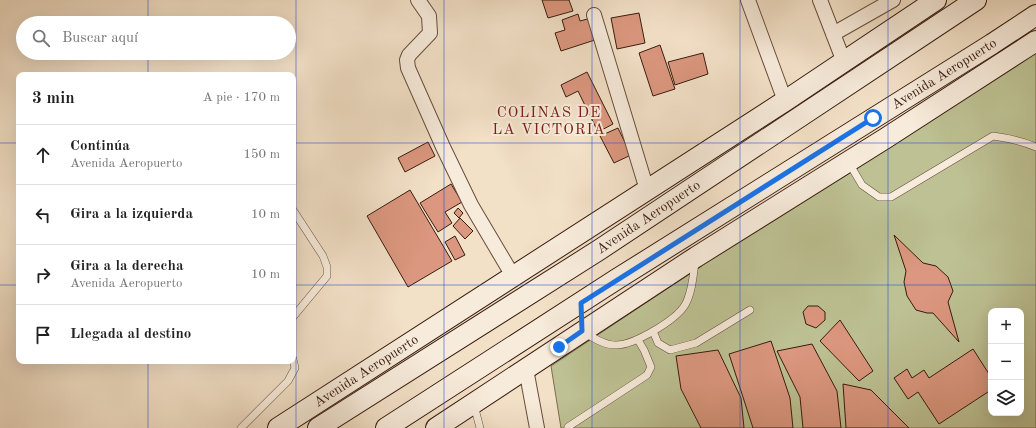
<!DOCTYPE html>
<html lang="es">
<head>
<meta charset="utf-8">
<style>
  body { margin:0; font-family:"Old Standard TT",serif; background:#f6f6f6; color:#222 }
  .controls { position:absolute; right:12px; bottom:12px; display:grid; overflow:hidden; border-radius:8px; box-shadow:0 4px 16px #0002 }
  .controls button { width:36px; height:36px; display:grid; place-items:center; padding:0; border:0; border-bottom:1px solid #e0e0e0; background:#fff; color:#222; font:20px sans-serif }
  .stop { position:absolute; width:12px; height:12px; margin:-9px; border:3px solid #1a73e8; border-radius:50%; background:#fff }
  .stop.end { background:#1a73e8; border-color:#fff; box-shadow:0 1px 4px #0008 }
  .list { margin:0; padding:0; list-style:none }
  h2 { display:flex; justify-content:space-between; align-items:center; height:52px; margin:0; padding:0 16px; font-size:17px }
  h2 small { font-size:13px; font-weight:400; color:#767676 }
  .list li { display:grid; grid-template-columns:26px 1fr auto; gap:12px; align-items:center; box-sizing:border-box; height:60px; padding:0 16px; border-top:1px solid #e0e0e0 }
  .list b { display:block; font-size:15px; white-space:nowrap }
  .list p { margin:0; font-size:13px; white-space:nowrap; color:#767676 }
  .list em { font-size:13px; font-style:normal; color:#767676 }
  .icon { flex:none; width:22px; height:22px; fill:none; stroke:currentColor; stroke-width:2; stroke-linecap:round; stroke-linejoin:round }
  .map { position:relative; flex:none; width:1036px; height:428px; overflow:hidden }
  .search { position:absolute; background:#fff; box-shadow:0 4px 16px #0002; left:16px; top:16px; width:280px; height:44px; display:flex; align-items:center; gap:10px; box-sizing:border-box; padding:0 14px; border-radius:22px; color:#767676; font-size:15px }
  .panel { position:absolute; background:#fff; box-shadow:0 4px 16px #0002; left:16px; top:72px; width:280px; height:292px; border-radius:8px }
  .map>svg:first-child { display:block }
  .green { fill:#bdc193; stroke:#7b6e50; fill-rule:evenodd }
  .building { fill:#db977f; stroke:#391c0e }
  .lines { fill:none; stroke-linecap:round; stroke-linejoin:round }
  .lane-casing { stroke:#674d3c; stroke-width:8 }
  .street-casing { stroke:#674d3c; stroke-width:16 }
  .secondary-casing { stroke:#391c0e; stroke-width:22 }
  .lane { stroke:#f7ebdb; stroke-width:7 }
  .street { stroke:#f7ebdb; stroke-width:14 }
  .secondary { stroke:#f7ebdb; stroke-width:20 }
  .route { stroke:#1a73e8; stroke-width:5 }
  .grid { fill:none; stroke:#1d4ed8; stroke-width:1; stroke-opacity:0.55 }
  .labels { text-anchor:middle; dominant-baseline:central; stroke-width:4; stroke-linejoin:round; paint-order:stroke }
  .street-label { font-size:14px; fill:#391c0e; stroke:#f7ebdb }
  .neighbourhood-label { font-size:15px; letter-spacing:1px; fill:#7a1f14; stroke:#f7ebdb }
</style>
</head>
<body>
<div class="map">
<svg width="1036" height="428" viewBox="0 0 1036 428">
  <rect width="100%" height="100%" fill="#f2e0c7"/>
  <filter id="stains"><feTurbulence type="fractalNoise" baseFrequency=".005" numOctaves="4"/><feColorMatrix values="0 0 0 0 .2 0 0 0 0 .09 0 0 0 0 .02 0 0 0 .5 -.17"/></filter>
  <radialGradient id="worn" r=".72"><stop offset=".6" stop-color="#630" stop-opacity="0"/><stop offset="1" stop-color="#630" stop-opacity=".3"/></radialGradient>
  <path class="green" d="M1036 43V428H561L551 366ZM991 311H1021V413H991Z"/>
  <path class="building" d="M542 0H569L573 11 548 18Z
    M639 13 645 43 617 49 611 18Z
    M578 14 580 21 591 18 598 39 561 51 555 33 565 30 562 20Z
    M660 45 675 89 653 96 639 53Z
    M703 53 708 74 675 85 668 62Z
    M587 72 613 124 598 132 578 91 566 97 561 85Z
    M618 128 631 155 614 163 600 136Z
    M428 142 435 156 405 172 398 158Z
    M451 184 462 202 445 212 452 223 438 232 420 203Z
    M410 190 452 261 408 287 367 216Z
    M458 208 463 213 459 218 454 213Z
    M460 218 473 231 465 239 453 226Z
    M894 235 923 263 936 266 948 277 953 291 948 302 959 342 933 313H927L916 310 907 296 904 282 906 271Z
    M455 236 465 255 455 260 445 242Z
    M808 306H818L825 312V320L816 328 806 324 803 312Z
    M840 320 873 371 859 381 820 341Z
    M771 341 790 398 793 428H753L729 354Z
    M812 344 837 391 841 428H803L800 397 777 351Z
    M973 349 991 377V390L939 424 918 392 908 399 894 378 907 369 912 378 924 370 929 378Z
    M718 350 741 398 744 428H701L681 389 676 356Z
    M843 384 871 390 909 428H846Z"/>
  <g class="lines">
    <defs>
      <path id="lane" d="M849 163 862 185 879 197H891L993 136C1008 138 1022 141 1036 147
        M293 210 323 256 327 267V276L293 317
        M653 331 658 343 670 350 696 343 750 310
        M584 332C593 338 604 345 615 345 633 346 676 320 685 305 692 293 693 276 695 263
        M474 405 480 428
        M568 427 647 375 651 367 644 350 638 340
        M241 428 288 381 295 368 293 359"/>
      <path id="street" d="M418 0 429 16 430 33 409 55 407 60 408 68 443 147 471 205 513 276
        M748 0 785 101
        M820 0 844 62
        M594 15 647 190
        M833 34 893 0
        M526 369 537 428"/>
      <g id="secondary">
        <path id="s1" d="M278 428 785 101 936 0"/>
        <path id="s2" d="M318 428 599 250 976 0"/>
        <path id="s3" d="M386 428 617 279 992 44 1036 15"/>
        <path d="M436 428 696 257 886 138 1036 41"/>
      </g>
    </defs>
    <use href="#lane" class="lane-casing"/>
    <use href="#street" class="street-casing"/>
    <use href="#secondary" class="secondary-casing"/>
    <use href="#lane" class="lane"/>
    <use href="#street" class="street"/>
    <use href="#secondary" class="secondary"/>
  </g>
  <g class="lines">
    <path class="route" d="M559 347 582 331 581 303 873 118"/>
  </g>
  <path class="grid" d="M148 0V23M296 0V428M444 0V428M592 0V428M740 0V428M888 0V428M148 53V75M0 143H19M293 143H1036M0 285H19M293 285H1036M148 361V428"/>
  <g class="labels">
    <g class="street-label">
      <text stroke="none"><textPath href="#s3" startOffset="661">Avenida Aeropuerto</textPath></text>
      <text stroke="none"><textPath href="#s2" startOffset="392">Avenida Aeropuerto</textPath></text>
      <text stroke="none"><textPath href="#s1" startOffset="105">Avenida Aeropuerto</textPath></text>
    </g>
    <g class="neighbourhood-label">
      <text x="549" y="113">COLINAS DE<tspan x="549" dy="17">LA VICTORIA</tspan></text>
    </g>
  </g>
  <rect width="100%" height="100%" filter="url(#stains)"/>
  <rect width="100%" height="100%" fill="url(#worn)"/>
</svg>
<div class="controls">
<button>+</button>
<button>−</button>
<button><svg class="icon" aria-label="layers" viewBox="0 0 24 24"><path d="M12 4l9 5-9 5-9-5zM3 14l9 5 9-5"/></svg></button>
</div>
<div class="stop" style="left:873px;top:118px"></div>
<div class="stop end" style="left:559px;top:347px"></div>
<div class="search"><svg class="icon" aria-label="search" viewBox="0 0 24 24"><circle cx="10" cy="10" r="6"/><path d="M15 15l6 6"/></svg>Buscar aquí</div>
<section class="panel">
<h2>3 min<small>A pie · 170 m</small></h2>
<ul class="list">
<li><svg class="icon" aria-label="ahead" viewBox="0 0 24 24"><path d="M12 20V5M6 11l6-6 6 6"/></svg><div><b>Continúa</b><p>Avenida Aeropuerto</p></div><em>150 m</em></li>
<li><svg class="icon" aria-label="left" viewBox="0 0 24 24"><path d="M17 20v-9H6M10 6l-5 5 5 5"/></svg><div><b>Gira a la izquierda</b></div><em>10 m</em></li>
<li><svg class="icon" aria-label="right" viewBox="0 0 24 24"><path d="M7 20v-9h11M14 6l5 5-5 5"/></svg><div><b>Gira a la derecha</b><p>Avenida Aeropuerto</p></div><em>10 m</em></li>
<li><svg class="icon" aria-label="arrive" viewBox="0 0 24 24"><path d="M6 21V4h12l-3 4 3 4H6"/></svg><div><b>Llegada al destino</b></div></li>
</ul>
</section>
</div>
</body>
</html>
